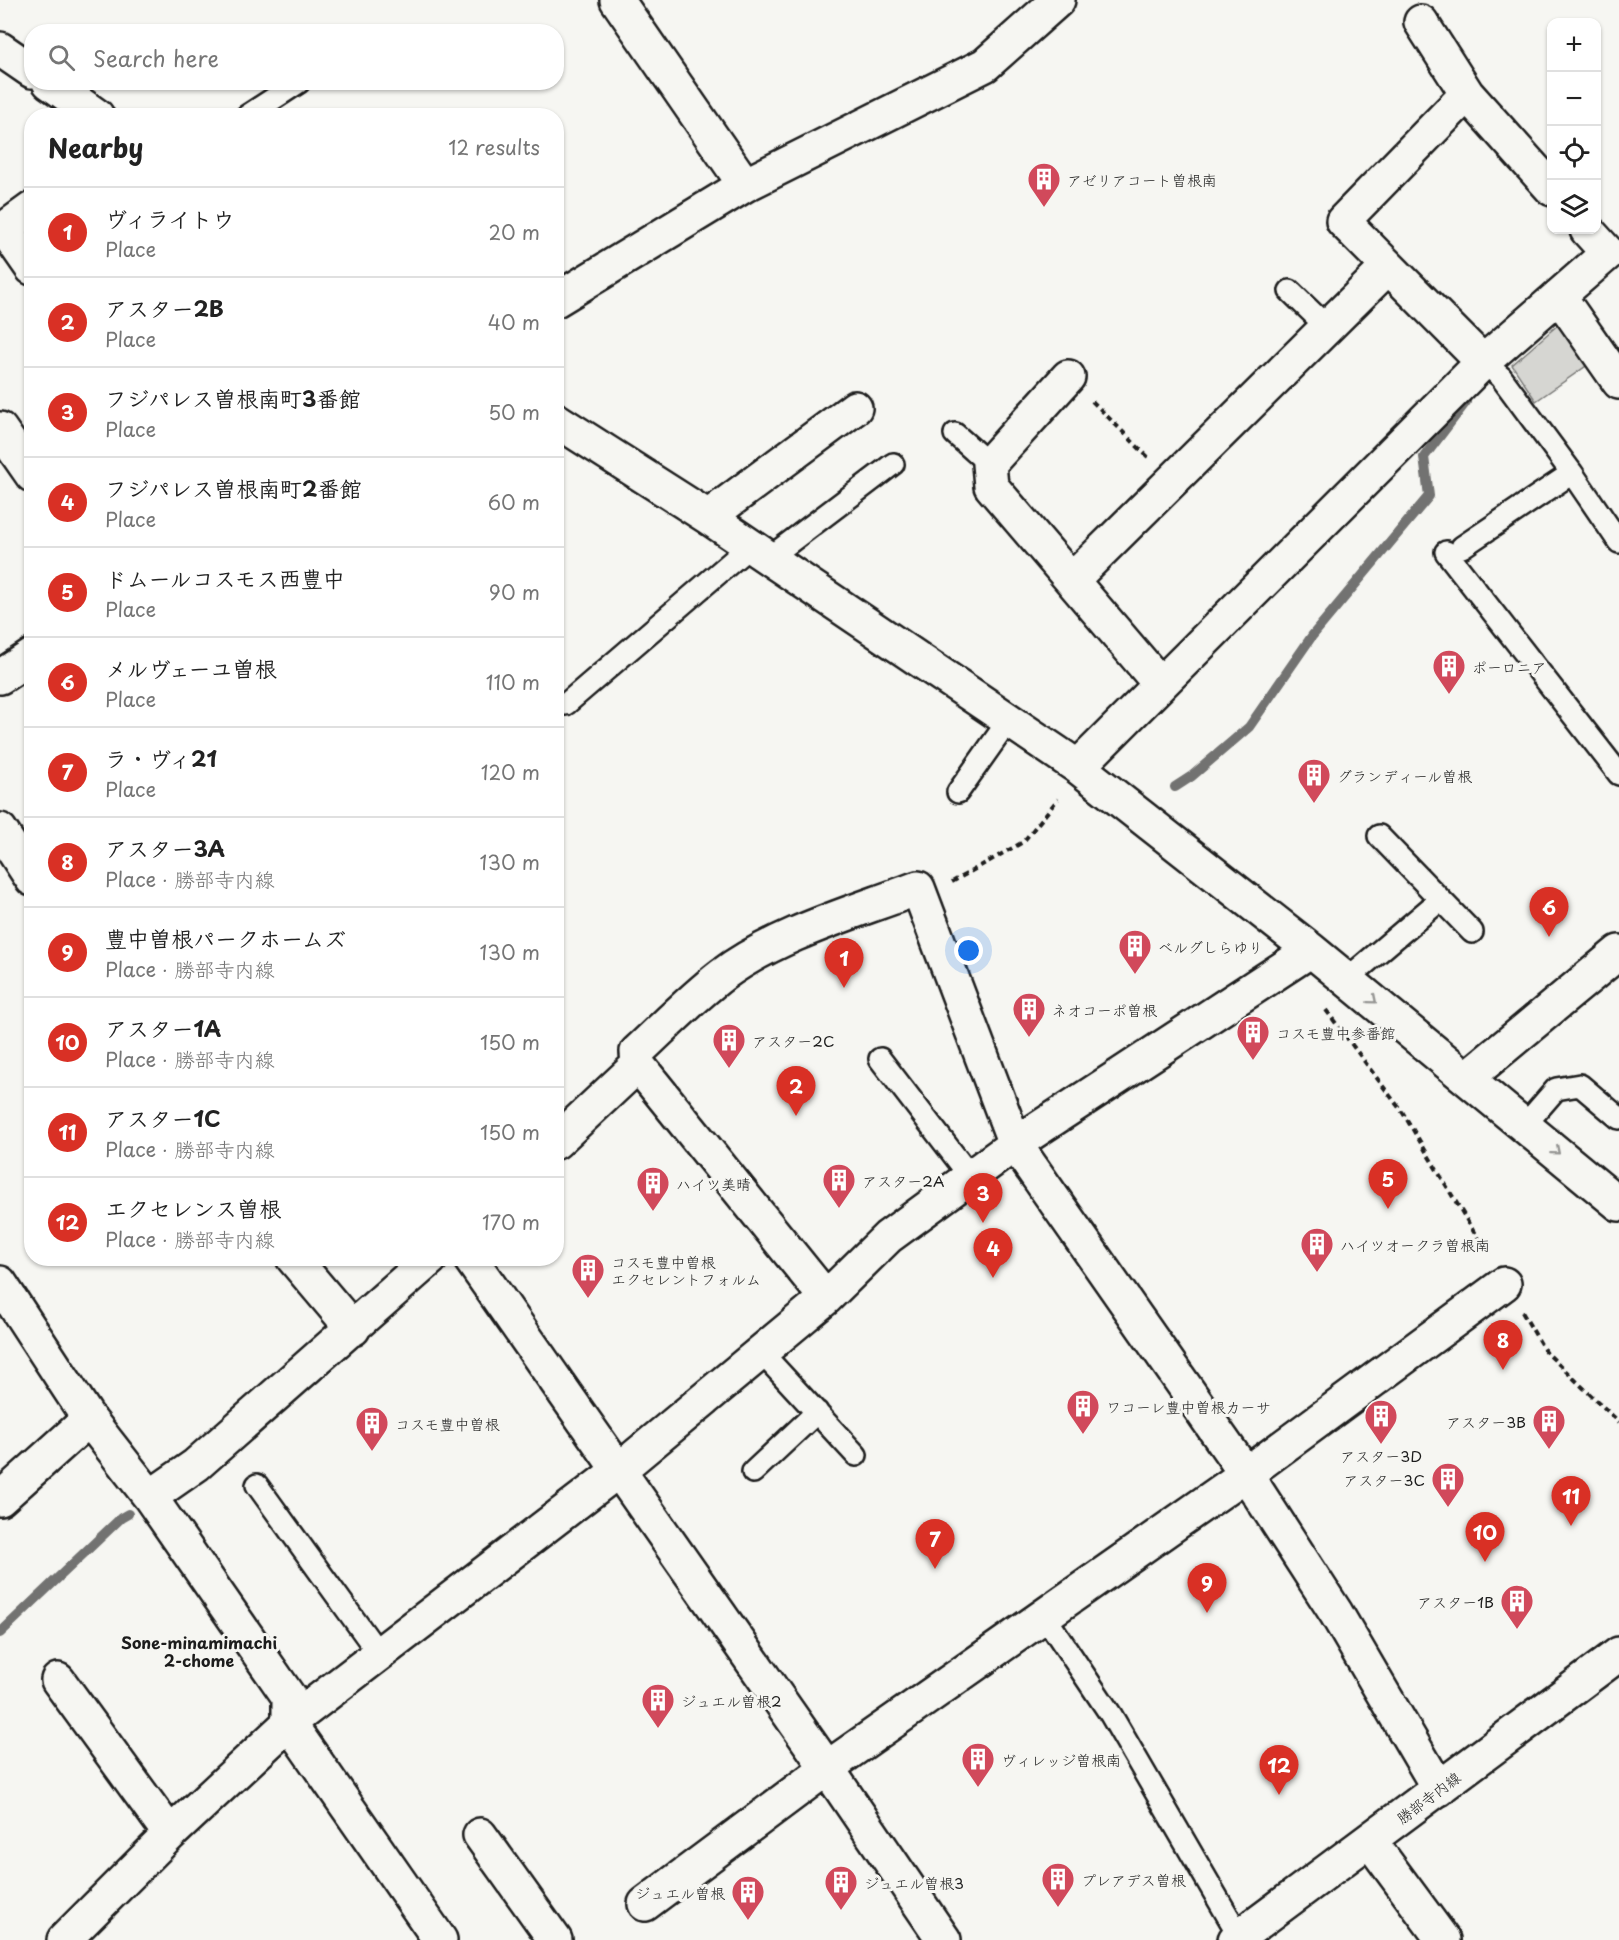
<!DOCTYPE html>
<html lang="en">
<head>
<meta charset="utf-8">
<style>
  body { margin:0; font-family:"Playpen Sans","Klee One",sans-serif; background:#f2f2f2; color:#222 }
  .controls { position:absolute; right:18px; top:18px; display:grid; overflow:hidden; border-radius:12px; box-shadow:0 2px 4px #0004 }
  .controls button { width:54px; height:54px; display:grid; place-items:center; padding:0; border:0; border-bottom:2px solid #e0e0e0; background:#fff; color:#222; font:30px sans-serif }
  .you { position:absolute; left:969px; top:951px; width:21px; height:21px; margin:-15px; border:4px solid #fff; border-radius:50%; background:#1a73e8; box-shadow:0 0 0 9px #1a73e833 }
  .badge { display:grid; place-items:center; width:39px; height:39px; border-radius:50%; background:#d93025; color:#fff; font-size:20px; font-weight:700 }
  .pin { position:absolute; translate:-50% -50px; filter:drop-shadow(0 2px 3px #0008) }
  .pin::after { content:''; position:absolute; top:32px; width:21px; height:18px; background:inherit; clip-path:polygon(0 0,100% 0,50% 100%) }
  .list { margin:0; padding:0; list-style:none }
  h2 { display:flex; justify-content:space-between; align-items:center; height:78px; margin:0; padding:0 24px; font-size:26px }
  h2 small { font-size:20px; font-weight:400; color:#767676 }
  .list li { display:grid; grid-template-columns:39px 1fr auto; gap:18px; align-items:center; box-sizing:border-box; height:90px; padding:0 24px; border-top:2px solid #e0e0e0 }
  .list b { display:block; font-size:22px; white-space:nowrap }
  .list p { margin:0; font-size:20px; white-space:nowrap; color:#767676 }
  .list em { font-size:20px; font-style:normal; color:#767676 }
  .icon { flex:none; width:33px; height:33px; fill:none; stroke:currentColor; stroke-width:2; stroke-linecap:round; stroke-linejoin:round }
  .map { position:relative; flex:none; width:1619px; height:1940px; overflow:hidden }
  .search { position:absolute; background:#fff; box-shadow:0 2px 4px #0004; left:24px; top:24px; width:540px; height:66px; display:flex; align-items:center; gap:15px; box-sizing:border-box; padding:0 21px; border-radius:24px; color:#767676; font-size:22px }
  .panel { position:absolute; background:#fff; box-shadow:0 2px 4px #0004; left:24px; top:108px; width:540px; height:1158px; border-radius:24px }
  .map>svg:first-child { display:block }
  .green { fill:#d6d6d2; stroke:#797977; stroke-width:1.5 }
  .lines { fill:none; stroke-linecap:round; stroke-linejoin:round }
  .stream { stroke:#727271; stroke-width:10 }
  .lane-casing { stroke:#1c1c1c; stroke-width:26 }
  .street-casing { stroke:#1c1c1c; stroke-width:38 }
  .secondary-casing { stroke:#1c1c1c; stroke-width:38 }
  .path { stroke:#1c1c1c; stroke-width:4; stroke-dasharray:6 4.5; stroke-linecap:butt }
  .lane { stroke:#f6f6f2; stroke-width:21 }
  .street { stroke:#f6f6f2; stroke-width:33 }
  .secondary { stroke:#f6f6f2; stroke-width:33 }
  .oneway { stroke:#949492 }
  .labels { text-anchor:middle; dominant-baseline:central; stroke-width:6; stroke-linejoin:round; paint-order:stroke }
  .poi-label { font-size:15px; fill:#1c1c1c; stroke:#f6f6f2; text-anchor:start }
  .street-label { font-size:15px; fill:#1c1c1c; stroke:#f6f6f2 }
  .neighbourhood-label { font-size:16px; font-weight:bold; fill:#1c1c1c; stroke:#f6f6f2 }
</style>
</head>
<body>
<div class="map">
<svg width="1619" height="1940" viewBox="0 0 1619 1940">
  <rect width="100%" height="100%" fill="#f6f6f2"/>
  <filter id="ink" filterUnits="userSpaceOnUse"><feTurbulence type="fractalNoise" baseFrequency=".0167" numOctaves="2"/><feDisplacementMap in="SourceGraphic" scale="12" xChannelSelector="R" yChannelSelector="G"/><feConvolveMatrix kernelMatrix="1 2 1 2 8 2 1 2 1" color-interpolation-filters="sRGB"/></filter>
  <g filter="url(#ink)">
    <path class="green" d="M1560 323 1589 364 1536 401 1512 365Z"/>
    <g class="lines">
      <path class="stream" d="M1175 787 1192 776 1249 727 1312 636 1429 496 1424 457 1466 402
        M0 1633 121 1518 128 1514"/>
      <defs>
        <path id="lane" d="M247 116 299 82
          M1290 291 1327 327
          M1483 362 1501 377 1572 473 1619 542
          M955 434 989 464
          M1462 547 1572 473
          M1446 552 1619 774
          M769 558 893 464
          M556 704H566L750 546
          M958 792 1009 720
          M1379 836 1472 932
          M1347 979 1440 900
          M880 1059 970 1176
          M1524 1126 1556 1089 1580 1085 1619 1118
          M761 1352 856 1455
          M753 1472 817 1412
          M257 1485 379 1654
          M1044 1615 1111 1715 1240 1937"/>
        <path id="street" d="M617 0 745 185
          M1421 22 1467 94 1552 189
          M0 49 32 71
          M49 82 97 116
          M1467 94 1343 221 1483 362
          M4 228 32 268
          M0 232 32 209
          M1559 296 1619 382
          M556 300 745 185 985 65 1058 0
          M1068 377 989 464 991 486 1160 684
          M556 420 708 517 1078 767 1311 950 1619 1204
          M0 429 32 475
          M708 517 855 408
          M1072 580 1388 267
          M0 677 32 656
          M1078 767 1483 362 1608 253 1587 230
          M0 830 32 879
          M1467 1078 1619 952
          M556 1142 638 1065
          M293 1258 353 1329
          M470 1258 827 1768 944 1940
          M0 1283 89 1419 150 1497 289 1697V1723L440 1940
          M826 1298 638 1065 637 1052C665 1026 692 998 722 975 777 934 855 912 918 888L1015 1144 1246 1474 1336 1613 1439 1789
          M150 1497 196 1465 431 1258
          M0 1499 89 1419
          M58 1680 170 1834
          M480 1835 555 1940
          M1370 1841 1443 1940
          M645 1904 827 1768 1246 1474 1504 1284
          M64 1940 170 1834 289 1723 619 1470 826 1298 888 1237 1015 1144 1311 950"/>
        <path id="secondary" d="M1235 1940 1619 1654"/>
      </defs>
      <use href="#lane" class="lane-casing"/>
      <use href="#street" class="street-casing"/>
      <use href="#secondary" class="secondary-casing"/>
      <path class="path" d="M1092 401 1148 457
        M952 882 1023 842 1058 799
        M1326 1010 1403 1113 1487 1254
        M1522 1312 1545 1351 1619 1422"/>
      <use href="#lane" class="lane"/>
      <use href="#street" class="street"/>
      <use href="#secondary" class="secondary"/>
    </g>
    <defs><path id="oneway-chevron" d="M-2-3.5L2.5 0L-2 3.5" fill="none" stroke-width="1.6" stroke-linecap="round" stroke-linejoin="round" transform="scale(1.5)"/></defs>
    <g class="oneway">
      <use href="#oneway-chevron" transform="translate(1373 1000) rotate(40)"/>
      <use href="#oneway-chevron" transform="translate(1556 1151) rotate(40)"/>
    </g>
  </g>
  <defs>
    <symbol id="building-pin" viewBox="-11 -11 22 30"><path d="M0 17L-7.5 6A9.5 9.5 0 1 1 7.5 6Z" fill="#d1495b" stroke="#f6f6f2"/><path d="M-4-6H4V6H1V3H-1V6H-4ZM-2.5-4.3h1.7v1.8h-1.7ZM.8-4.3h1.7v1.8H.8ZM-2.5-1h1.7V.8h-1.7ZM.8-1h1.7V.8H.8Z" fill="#fff"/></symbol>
  </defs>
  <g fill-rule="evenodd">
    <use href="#building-pin" x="1025" y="160" width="38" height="52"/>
    <use href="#building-pin" x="1430" y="647" width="38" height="52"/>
    <use href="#building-pin" x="1295" y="756" width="38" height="52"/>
    <use href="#building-pin" x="1116" y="927" width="38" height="52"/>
    <use href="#building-pin" x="1010" y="990" width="38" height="52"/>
    <use href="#building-pin" x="1234" y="1013" width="38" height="52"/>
    <use href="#building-pin" x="710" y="1021" width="38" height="52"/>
    <use href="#building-pin" x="820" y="1161" width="38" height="52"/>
    <use href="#building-pin" x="634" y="1164" width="38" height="52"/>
    <use href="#building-pin" x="1298" y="1225" width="38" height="52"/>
    <use href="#building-pin" x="569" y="1251" width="38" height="52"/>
    <use href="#building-pin" x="1064" y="1387" width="38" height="52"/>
    <use href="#building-pin" x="1362" y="1397" width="38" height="52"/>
    <use href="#building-pin" x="1530" y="1402" width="38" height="52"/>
    <use href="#building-pin" x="353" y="1404" width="38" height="52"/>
    <use href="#building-pin" x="1429" y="1460" width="38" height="52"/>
    <use href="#building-pin" x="1498" y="1582" width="38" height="52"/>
    <use href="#building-pin" x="639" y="1681" width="38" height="52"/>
    <use href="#building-pin" x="959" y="1740" width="38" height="52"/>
    <use href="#building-pin" x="1039" y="1860" width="38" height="52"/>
    <use href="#building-pin" x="822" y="1863" width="38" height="52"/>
    <use href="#building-pin" x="729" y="1873" width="38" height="52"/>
  </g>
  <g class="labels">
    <g class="poi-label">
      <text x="1067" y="179">アゼリアコート曽根南</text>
      <text x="1472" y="666">ポーロニア</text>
      <text x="1337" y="775">グランディール曽根</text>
      <text x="1158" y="946">ベルグしらゆり</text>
      <text x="1052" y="1009">ネオコーポ曽根</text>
      <text x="1276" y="1032">コスモ豊中参番館</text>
      <text x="752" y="1040">アスター2C</text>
      <text x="862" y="1180">アスター2A</text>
      <text x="676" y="1183">ハイツ美晴</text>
      <text x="1340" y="1244">ハイツオークラ曽根南</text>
      <text x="611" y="1261">コスモ豊中曽根<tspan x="611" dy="17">エクセレントフォルム</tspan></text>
      <text x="1106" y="1406">ワコーレ豊中曽根カーサ</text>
      <text x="1526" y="1421" text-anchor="end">アスター3B</text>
      <text x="395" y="1423">コスモ豊中曽根</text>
      <text x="1381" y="1455" text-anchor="middle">アスター3D</text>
      <text x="1425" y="1479" text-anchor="end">アスター3C</text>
      <text x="1494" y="1601" text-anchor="end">アスター1B</text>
      <text x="681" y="1700">ジュエル曽根2</text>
      <text x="1001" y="1759">ヴィレッジ曽根南</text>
      <text x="1081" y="1879">プレアデス曽根</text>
      <text x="864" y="1882">ジュエル曽根3</text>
      <text x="725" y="1892" text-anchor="end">ジュエル曽根</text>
    </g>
    <g class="street-label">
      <text transform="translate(1428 1797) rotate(-37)">勝部寺内線</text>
    </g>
    <g class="neighbourhood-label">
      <text x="199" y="1642">Sone-minamimachi<tspan x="199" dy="18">2-chome</tspan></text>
    </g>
  </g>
</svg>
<div class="controls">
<button>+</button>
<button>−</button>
<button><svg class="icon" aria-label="locate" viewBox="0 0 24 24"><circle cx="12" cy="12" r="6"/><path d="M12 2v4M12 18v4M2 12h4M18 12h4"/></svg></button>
<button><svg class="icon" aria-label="layers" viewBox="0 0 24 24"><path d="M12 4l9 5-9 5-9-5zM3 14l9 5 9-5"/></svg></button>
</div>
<div class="you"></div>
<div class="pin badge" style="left:844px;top:988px">1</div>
<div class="pin badge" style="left:796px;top:1116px">2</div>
<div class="pin badge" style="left:983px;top:1223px">3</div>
<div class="pin badge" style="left:993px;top:1278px">4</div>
<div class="pin badge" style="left:1388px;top:1209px">5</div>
<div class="pin badge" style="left:1549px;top:937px">6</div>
<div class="pin badge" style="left:935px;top:1569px">7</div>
<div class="pin badge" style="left:1503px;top:1370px">8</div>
<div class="pin badge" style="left:1207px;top:1613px">9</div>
<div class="pin badge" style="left:1485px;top:1562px">10</div>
<div class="pin badge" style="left:1571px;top:1526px">11</div>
<div class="pin badge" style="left:1279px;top:1795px">12</div>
<div class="search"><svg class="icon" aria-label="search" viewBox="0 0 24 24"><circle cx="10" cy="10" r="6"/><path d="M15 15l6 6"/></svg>Search here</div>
<section class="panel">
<h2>Nearby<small>12 results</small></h2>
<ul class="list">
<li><span class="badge">1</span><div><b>ヴィライトウ</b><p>Place</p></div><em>20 m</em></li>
<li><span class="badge">2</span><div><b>アスター2B</b><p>Place</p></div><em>40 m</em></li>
<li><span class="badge">3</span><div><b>フジパレス曽根南町3番館</b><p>Place</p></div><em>50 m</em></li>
<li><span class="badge">4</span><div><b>フジパレス曽根南町2番館</b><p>Place</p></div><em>60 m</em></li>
<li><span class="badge">5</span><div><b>ドムールコスモス西豊中</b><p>Place</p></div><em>90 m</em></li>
<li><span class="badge">6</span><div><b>メルヴェーユ曽根</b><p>Place</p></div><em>110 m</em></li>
<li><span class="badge">7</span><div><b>ラ・ヴィ21</b><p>Place</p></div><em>120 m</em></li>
<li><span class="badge">8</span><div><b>アスター3A</b><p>Place · 勝部寺内線</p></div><em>130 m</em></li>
<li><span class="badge">9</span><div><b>豊中曽根パークホームズ</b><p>Place · 勝部寺内線</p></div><em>130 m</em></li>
<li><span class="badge">10</span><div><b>アスター1A</b><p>Place · 勝部寺内線</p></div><em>150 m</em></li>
<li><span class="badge">11</span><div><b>アスター1C</b><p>Place · 勝部寺内線</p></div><em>150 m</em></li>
<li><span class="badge">12</span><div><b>エクセレンス曽根</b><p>Place · 勝部寺内線</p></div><em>170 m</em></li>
</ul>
</section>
</div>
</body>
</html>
